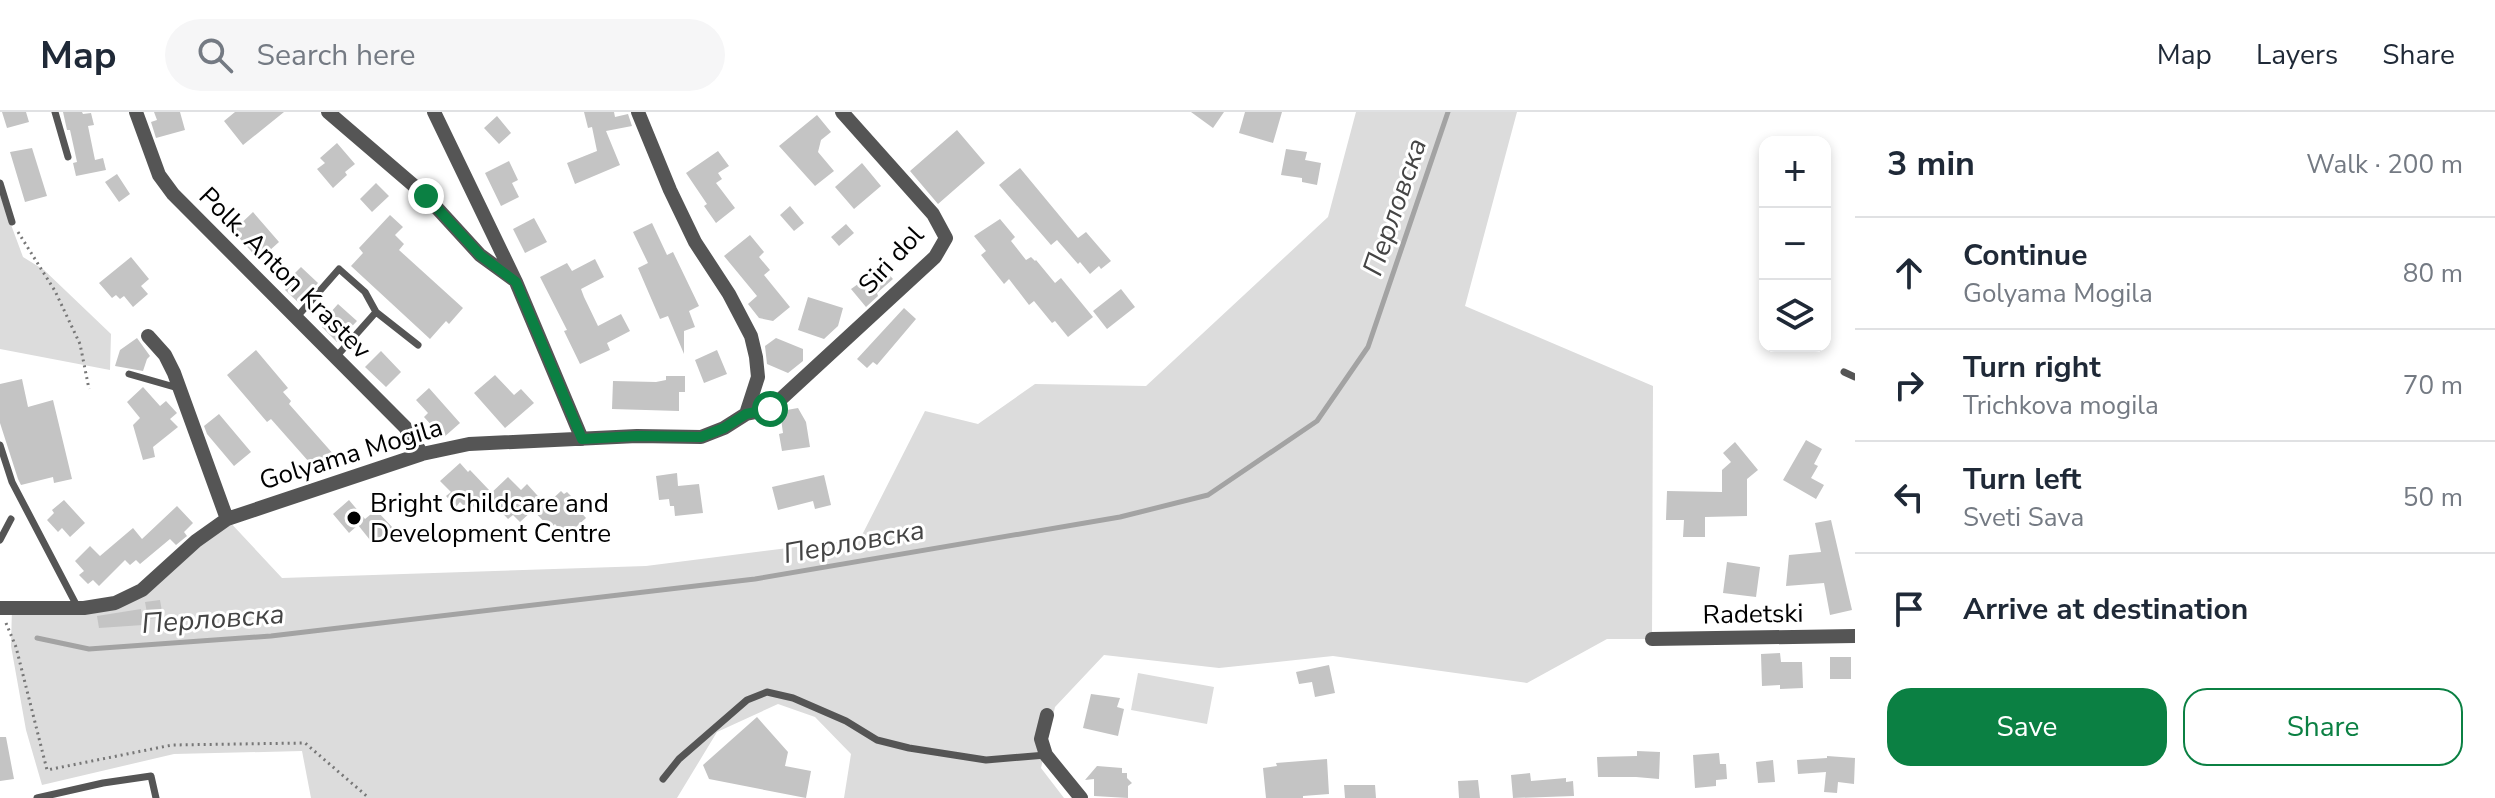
<!DOCTYPE html>
<html lang="en">
<head>
<meta charset="utf-8">
<style>
  body { margin:0; font-family:"Nunito Sans",sans-serif; background:#f6f6f7; color:#1f2937 }
  .controls { position:absolute; right:24px; top:24px; display:grid; overflow:hidden; border-radius:16px; box-shadow:0 4px 12px #0003 }
  .controls button { width:72px; height:72px; display:grid; place-items:center; padding:0; border:0; border-bottom:2px solid #e0e1e3; background:#fff; color:#1f2937; font:40px sans-serif }
  .stop { position:absolute; width:24px; height:24px; margin:-18px; border:6px solid #0b8043; border-radius:50%; background:#fff }
  .stop.end { background:#0b8043; border-color:#fff; box-shadow:0 2px 8px #0008 }
  .list { margin:0; padding:0; list-style:none }
  h2 { display:flex; justify-content:space-between; align-items:center; height:104px; margin:0; padding:0 32px; font-size:34px }
  h2 small { font-size:26px; font-weight:400; color:#747a83 }
  .list li { display:grid; grid-template-columns:52px 1fr auto; gap:24px; align-items:center; box-sizing:border-box; height:112px; padding:0 32px; border-top:2px solid #e0e1e3 }
  .list b { display:block; font-size:30px; white-space:nowrap }
  .list p { margin:0; font-size:26px; white-space:nowrap; color:#747a83 }
  .list em { font-size:26px; font-style:normal; color:#747a83 }
  .actions { display:flex; gap:16px; padding:24px 32px }
  .actions a { flex:1; padding:18px 0; border:2px solid #0b8043; border-radius:24px; text-align:center; font-size:28px; color:#0b8043 }
  .actions .main { background:#0b8043; color:#fff }
  .icon { flex:none; width:44px; height:44px; fill:none; stroke:currentColor; stroke-width:2; stroke-linecap:round; stroke-linejoin:round }
  .map { position:relative; flex:none; width:1855px; height:686px; overflow:hidden }
  header { display:flex; align-items:center; gap:48px; box-sizing:border-box; height:112px; padding:0 40px; background:#fff; border-bottom:2px solid #e0e1e3 }
  header strong { font-size:38px }
  nav { display:flex; gap:44px; margin-inline-start:auto; font-size:28px }
  .search { width:560px; height:72px; background:#f6f6f7; display:flex; align-items:center; gap:20px; box-sizing:border-box; padding:0 28px; border-radius:44px; color:#747a83; font-size:30px }
  main { display:flex }
  aside { flex:1; background:#fff }
  .map>svg:first-child { display:block }
  .green { fill:#dcdcdc }
  .lines { fill:none; stroke-linecap:round; stroke-linejoin:round }
  .stream { stroke:#a3a3a3; stroke-width:5 }
  .building { fill:#c4c4c4 }
  .path { stroke:#777; stroke-width:3; stroke-dasharray:2 4; stroke-linecap:butt }
  .service { stroke:#555; stroke-width:7 }
  .minor { stroke:#555; stroke-width:14 }
  .route { stroke:#0b8043; stroke-width:10 }
  .poi-dot { fill:#000; stroke:#fff; stroke-width:3 }
  .labels { text-anchor:middle; dominant-baseline:central; stroke-width:6; stroke-linejoin:round; paint-order:stroke }
  .street-label { font-size:26px; fill:#000; stroke:#fff }
  .poi-label { font-size:26px; fill:#000; stroke:#fff; text-anchor:start }
  .water-label { font-size:28px; font-style:italic; fill:#444; stroke:#fff }
</style>
</head>
<body>
<header>
<strong>Map</strong>
<div class="search"><svg class="icon" aria-label="search" viewBox="0 0 24 24"><circle cx="10" cy="10" r="6"/><path d="M15 15l6 6"/></svg>Search here</div>
<nav><a>Map</a><a>Layers</a><a>Share</a></nav>
</header>
<main>
<div class="map">
<svg width="1855" height="686" viewBox="0 0 1855 686">
  <rect width="100%" height="100%" fill="#fff"/>
  <path class="green" d="M1356 0H1517L1465 194 1653 274 1652 527H1607L1527 571 1333 544 1219 556 1104 543 1055 595 1041 656 1064 686H844L851 642 815 605 778 592 717 620 677 686H311L302 639 174 642 42 673 26 618 11 534 12 495 115 491 227 407 282 466 646 454 860 427 925 299 978 312 1035 272 1146 274 1328 105Z
    M0 83 23 145 44 158 111 222 110 258 0 237Z
    M1138 561 1214 575 1207 612 1131 598Z"/>
  <g class="lines">
    <path class="stream" d="M37 526 89 537 271 524 755 467 1120 405 1208 383 1317 309 1368 235 1448 0"/>
  </g>
  <path class="building" d="M2 0H26L29 10 7 16Z
    M63 0H82L83 2 91 1 94 13 88 14 95 48 103 46 106 58 76 64 73 51 77 50 70 18H67Z
    M154 0H180L185 18 156 26 151 10 157 8Z
    M235 0H284L243 33 224 9Z
    M584 0H614L615 5 628 2 632 14 606 19 620 53 575 72 567 51 597 39 592 15 588 16Z
    M1191 0H1224L1213 16Z
    M1245 0H1282L1273 31 1239 21Z
    M817 3 831 20 821 28 818 40 834 59 815 74 779 34Z
    M497 4 511 21 499 32 484 16Z
    M957 18 985 51 938 92 910 59Z
    M337 31 355 52 345 60 347 63 333 76 317 57 325 51 320 46Z
    M32 36 47 84 25 90 10 40Z
    M1286 37 1307 40 1305 48 1321 51 1317 73 1302 70V66L1281 63Z
    M718 39 729 54 718 61 722 67 716 71 735 96 716 111 704 94 707 92 686 61Z
    M509 49 518 68 512 71 519 85 501 94 485 61Z
    M862 51 881 74 854 97 835 75Z
    M1020 56 1078 126 1086 120 1111 149 1101 157 1099 154 1090 162 1080 150 1078 152 1057 128 1051 133 999 73Z
    M117 62 130 82 119 90 105 70Z
    M376 71 389 84 372 100 360 87Z
    M790 94 804 111 794 119 780 103Z
    M253 100 279 130 259 148 233 119Z
    M390 103 403 115 395 123 404 132 399 138 463 196 449 212 446 209 430 227 351 154 363 141 359 136Z
    M534 106 547 130 525 141 513 117Z
    M1000 107 1015 125 1011 129 1026 148 1031 145 1035 149 1036 148 1055 171 1061 166 1093 205 1068 225 1055 209 1052 211 1034 189 1029 193 1009 167 1004 172 981 143 986 139 974 124Z
    M652 111 667 143 673 140 699 194 689 199 695 215 684 219V242L668 204 660 207 638 156 648 151 633 120Z
    M846 112 854 121 839 134 831 125Z
    M750 123 764 140 759 145 770 158 764 163 790 195 773 209 759 206 748 192 757 184 724 144Z
    M131 145 149 167 141 174 148 182 133 195 124 184 120 187 116 183 112 186 99 171Z
    M595 147 604 165 581 177 584 185 598 214 621 202 630 219 607 231 610 238 580 252 564 219 567 218 540 165 567 151 572 159Z
    M301 155 318 171 300 192 285 178 296 166 293 163Z
    M882 155 893 167 877 181 878 184 866 195 851 177Z
    M1121 177 1135 195 1107 217 1093 199Z
    M808 185 843 196 838 214 824 227 798 218Z
    M338 192 357 209 337 230 322 215 333 203 330 201Z
    M904 196 916 207 877 253 873 250 867 256 857 247Z
    M137 226 150 244 147 247 143 259 115 254 120 238Z
    M776 226 803 237V249L788 261 767 252 765 234Z
    M256 238 288 276 283 280 291 289 289 292 335 344 317 359 271 307 267 310 227 263Z
    M717 238 727 262 704 271 695 248Z
    M381 239 401 260 386 275 365 255Z
    M495 263 514 283 521 277 534 291 505 316 474 281Z
    M666 264H685V280H679V299L612 297 613 269 656 270 666 268Z
    M22 267 28 295 53 288 72 367 54 371 53 365 21 373 18 367 0 311V272Z
    M143 275 160 294 166 289 177 301 170 307 178 315 153 335 155 345 143 348 133 313 140 306 127 290Z
    M429 276 460 311 443 326 424 305 428 301 416 288Z
    M798 296 806 310 810 335 782 339 779 322 783 321 781 307 787 298Z
    M219 302 251 340 234 354 207 322 204 314Z
    M1806 328 1822 337 1814 352 1818 354 1811 366 1824 373 1816 387 1783 368Z
    M1735 330 1758 358 1747 367V404L1705 405V425H1683L1684 408H1666L1667 379 1722 380V358L1731 350 1723 341Z
    M460 351 468 360 470 358 490 379 469 399 460 390 456 395 446 384 451 380 440 369Z
    M677 361 678 374 699 372 703 401 675 404 674 394H670L669 387 659 388 656 364Z
    M824 363 831 393 815 397 813 389 778 398 772 375Z
    M508 365 521 378 527 372 546 393 561 379 564 382 567 380 580 393 577 396 586 406 566 424 555 412 550 416 533 398 520 410 513 403 508 407 487 385Z
    M64 388 85 411 70 425 62 416 58 420 47 408 54 401 52 398Z
    M349 388 365 407 376 398 393 416 374 433 358 413 349 421 333 402Z
    M177 394 193 411 184 420 187 424 176 433 170 427 140 452 136 448 130 453 125 448 99 474 93 468 88 472 79 463 84 459 75 449 90 434 100 444 133 416 142 427Z
    M1831 408 1852 498 1830 503 1824 471 1786 474 1789 443 1821 440 1815 411Z
    M1727 450 1760 455 1756 485 1723 481Z
    M160 488 163 505 148 507 145 490Z
    M141 497 143 513 99 516 97 504Z
    M1780 541 1781 550H1802L1803 576 1780 577V573L1762 574 1761 542Z
    M1830 545H1851V567H1830Z
    M1329 553 1335 581 1315 585 1312 570 1299 572 1296 560Z
    M1091 582 1120 586 1117 595 1124 597 1118 624 1083 616Z
    M757 605 788 640 785 654 811 659 806 686 709 667 703 653Z
    M0 625H6L14 667 0 669Z
    M1637 639 1660 640 1659 667 1636 665H1598L1597 645 1637 644Z
    M1719 641 1720 652H1726L1727 667 1716 668V674L1695 676 1693 643Z
    M1827 644 1855 646 1854 672 1838 670 1837 681 1824 680 1826 660 1798 662 1797 648 1827 646Z
    M1327 647 1329 682 1303 684V686H1266L1263 656 1277 654 1276 651Z
    M1773 648 1775 670 1758 671 1756 650Z
    M1097 654 1122 656V661H1127V666L1132 671 1128 674V686L1094 684V667L1085 668Z
    M1530 661 1531 669 1566 666V670L1573 669 1574 684 1513 686 1511 663Z
    M1478 668 1480 686H1459L1458 669Z
    M1344 673H1375L1376 686H1345Z"/>
  <g class="lines">
    <path class="path" d="M18 120 55 179 80 232 89 277
      M6 511 16 535 47 658 172 633 305 631 369 686"/>
    <path class="service" d="M55 0 68 45
      M0 71 12 110
      M296 206 339 157 365 180 376 200
      M336 245 376 200 418 233
      M1844 260 1855 265
      M129 262 178 276
      M0 333 12 370 78 496
      M0 428 11 407
      M663 667 679 647 747 588 767 580 793 586 846 609 877 628 909 636 986 648 1046 643
      M37 686 103 671 151 664 156 686"/>
    <path class="minor" d="M136 0 159 63 173 82 405 315 422 342
      M328 0 426 84 480 143 513 167
      M434 0 516 170 582 327
      M148 224 165 243 174 261 227 407
      M746 302 770 297 935 145 946 126 933 102 842 0
      M0 496H84L115 491 142 478 196 429 227 407 422 342 469 332 637 324 701 325 724 316 746 302 758 265 756 245 751 224 729 182 695 130 670 78 638 0
      M1652 527 1855 524
      M1047 603 1041 627 1046 643 1081 686"/>
  </g>
  <g class="lines">
    <path class="route" d="M426 84 480 143 516 170 582 327 637 324 701 325 724 316 746 302 770 297"/>
  </g>
  <circle class="poi-dot" cx="354" cy="406" r="8"/>
  <g class="labels">
    <g class="street-label">
      <text transform="translate(891 148) rotate(-47)">Siri dol</text>
      <text transform="translate(285 161) rotate(45)">Polk. Anton Krastev</text>
      <text transform="translate(351 342) rotate(-17)">Golyama Mogila</text>
      <text transform="translate(1753 502) rotate(-1)">Radetski</text>
    </g>
    <g class="poi-label">
      <text x="370" y="391">Bright Childcare and<tspan x="370" dy="30">Development Centre</tspan></text>
    </g>
    <g class="water-label">
      <text transform="translate(1395 95) rotate(-71)">Перловска</text>
      <text transform="translate(854 430) rotate(-10)">Перловска</text>
      <text transform="translate(213 507) rotate(-4)">Перловска</text>
    </g>
  </g>
</svg>
<div class="controls">
<button>+</button>
<button>−</button>
<button><svg class="icon" aria-label="layers" viewBox="0 0 24 24"><path d="M12 4l9 5-9 5-9-5zM3 14l9 5 9-5"/></svg></button>
</div>
<div class="stop" style="left:770px;top:297px"></div>
<div class="stop end" style="left:426px;top:84px"></div>
</div>
<aside>
<h2>3 min<small>Walk · 200 m</small></h2>
<ul class="list">
<li><svg class="icon" aria-label="ahead" viewBox="0 0 24 24"><path d="M12 20V5M6 11l6-6 6 6"/></svg><div><b>Continue</b><p>Golyama Mogila</p></div><em>80 m</em></li>
<li><svg class="icon" aria-label="right" viewBox="0 0 24 24"><path d="M7 20v-9h11M14 6l5 5-5 5"/></svg><div><b>Turn right</b><p>Trichkova mogila</p></div><em>70 m</em></li>
<li><svg class="icon" aria-label="left" viewBox="0 0 24 24"><path d="M17 20v-9H6M10 6l-5 5 5 5"/></svg><div><b>Turn left</b><p>Sveti Sava</p></div><em>50 m</em></li>
<li><svg class="icon" aria-label="arrive" viewBox="0 0 24 24"><path d="M6 21V4h12l-3 4 3 4H6"/></svg><div><b>Arrive at destination</b></div></li>
</ul>
<div class="actions"><a class="main">Save</a><a>Share</a></div>
</aside>
</main>
</body>
</html>
